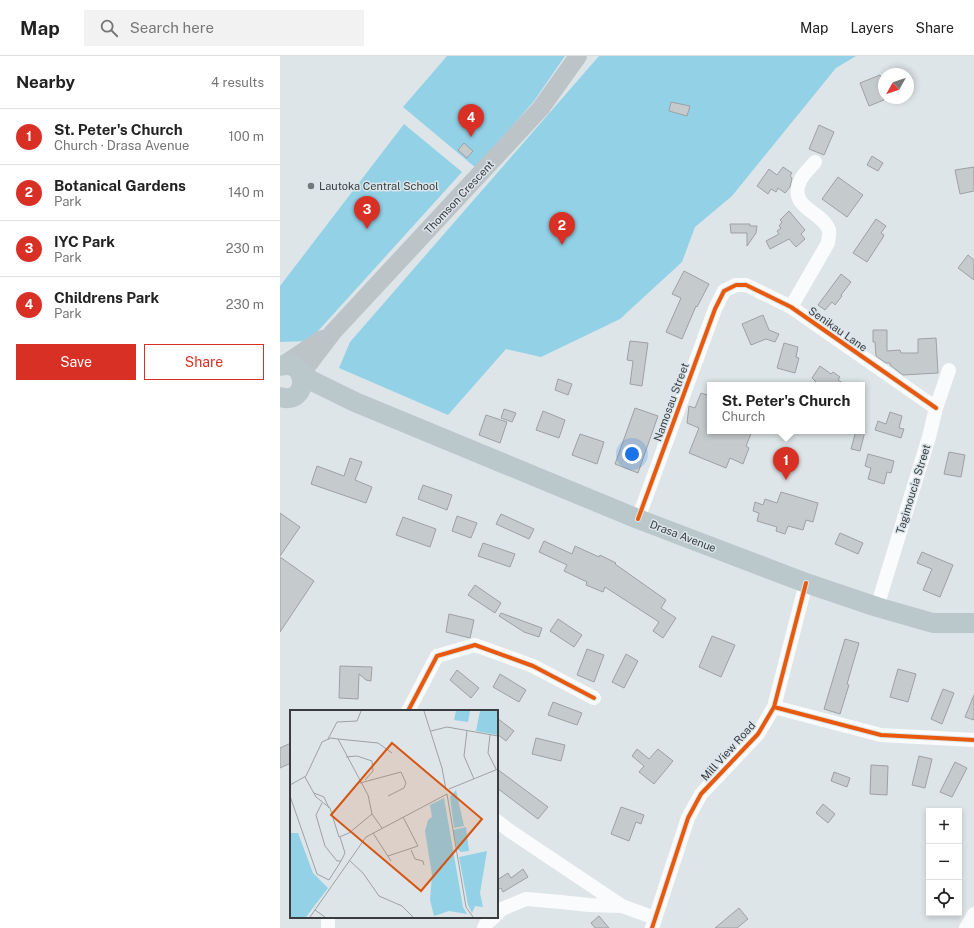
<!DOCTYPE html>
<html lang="en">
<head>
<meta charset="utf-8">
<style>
  body { margin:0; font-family:"Public Sans",sans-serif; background:#f2f2f2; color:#222 }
  .controls { position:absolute; right:12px; bottom:12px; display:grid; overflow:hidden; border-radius:0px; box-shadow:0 2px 6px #0003 }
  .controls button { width:36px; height:36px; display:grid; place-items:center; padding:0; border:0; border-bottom:1px solid #e0e0e0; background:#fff; color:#222; font:20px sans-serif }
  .compass { position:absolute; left:598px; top:12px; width:36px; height:36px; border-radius:50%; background:#fff; box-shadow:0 2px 6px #0003; rotate:230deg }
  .you { position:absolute; left:352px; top:398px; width:14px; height:14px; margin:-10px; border:3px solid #fff; border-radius:50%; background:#1a73e8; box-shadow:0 0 0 6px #1a73e833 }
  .badge { display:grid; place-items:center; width:26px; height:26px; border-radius:50%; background:#d93025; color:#fff; font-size:13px; font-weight:700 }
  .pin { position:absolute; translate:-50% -33px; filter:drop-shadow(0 1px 2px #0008) }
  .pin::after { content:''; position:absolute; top:21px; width:14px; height:12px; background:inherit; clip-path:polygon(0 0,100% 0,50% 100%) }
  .popup { position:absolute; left:427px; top:326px; width:158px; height:52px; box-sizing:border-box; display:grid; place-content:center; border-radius:0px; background:#fff; filter:drop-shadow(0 1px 3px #0005); font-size:13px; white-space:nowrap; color:#767676 }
  .popup b { font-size:15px; color:#222 }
  .popup::after { content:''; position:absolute; left:50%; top:100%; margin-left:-8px; border:8px solid transparent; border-top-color:#fff }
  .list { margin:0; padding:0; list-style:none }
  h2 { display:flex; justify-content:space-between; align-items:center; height:52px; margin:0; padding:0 16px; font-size:17px }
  h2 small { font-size:13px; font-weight:400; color:#767676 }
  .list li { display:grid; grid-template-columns:26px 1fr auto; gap:12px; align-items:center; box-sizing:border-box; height:56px; padding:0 16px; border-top:1px solid #e0e0e0 }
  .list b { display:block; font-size:15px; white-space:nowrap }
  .list p { margin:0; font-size:13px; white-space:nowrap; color:#767676 }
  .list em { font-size:13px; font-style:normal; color:#767676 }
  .actions { display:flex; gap:8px; padding:12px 16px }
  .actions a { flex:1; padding:9px 0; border:1px solid #d93025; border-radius:0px; text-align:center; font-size:14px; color:#d93025 }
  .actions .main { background:#d93025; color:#fff }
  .icon { flex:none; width:22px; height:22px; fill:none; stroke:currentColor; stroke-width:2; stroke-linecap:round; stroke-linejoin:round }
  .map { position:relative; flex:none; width:694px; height:872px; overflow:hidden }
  header { display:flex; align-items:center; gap:24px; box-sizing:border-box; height:56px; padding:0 20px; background:#fff; border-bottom:1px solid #e0e0e0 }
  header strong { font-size:19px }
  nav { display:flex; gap:22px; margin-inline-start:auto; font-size:14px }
  .search { width:280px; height:36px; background:#f2f2f2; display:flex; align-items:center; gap:10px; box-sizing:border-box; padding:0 14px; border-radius:0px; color:#767676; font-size:15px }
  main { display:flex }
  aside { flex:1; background:#fff }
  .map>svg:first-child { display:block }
  .green { fill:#93d1e7 }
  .building { fill:#c5cacc; stroke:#9da1a4 }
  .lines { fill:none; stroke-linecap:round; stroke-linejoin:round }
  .minor { stroke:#fafbfc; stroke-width:14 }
  .major { stroke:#bdc4c8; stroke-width:18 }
  .highway { stroke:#bac8cc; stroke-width:20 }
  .cycleway-casing { stroke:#dbe6eb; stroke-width:6 }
  .cycleway { stroke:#e8590c; stroke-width:4 }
  .poi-dot { fill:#73787a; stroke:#dbe6eb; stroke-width:1.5 }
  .labels { text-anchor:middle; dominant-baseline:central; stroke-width:3; stroke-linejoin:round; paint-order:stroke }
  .poi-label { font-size:11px; fill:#393d3f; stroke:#dbe6eb; text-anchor:start }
  .street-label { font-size:11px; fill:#393d3f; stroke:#dbe6eb }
  .inset-road { fill:none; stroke:#9ca2a4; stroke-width:1 }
  .view { fill:#d65611; fill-opacity:0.15; stroke:#d65611; stroke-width:2 }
  .inset-edge { fill:none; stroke:#393d3f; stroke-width:2 }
</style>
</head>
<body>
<header>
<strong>Map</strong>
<div class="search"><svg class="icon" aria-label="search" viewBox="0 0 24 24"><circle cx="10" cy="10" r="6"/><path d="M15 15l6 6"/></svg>Search here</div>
<nav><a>Map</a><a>Layers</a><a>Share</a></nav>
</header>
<main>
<aside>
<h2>Nearby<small>4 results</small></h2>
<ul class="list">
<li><span class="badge">1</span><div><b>St. Peter's Church</b><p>Church · Drasa Avenue</p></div><em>100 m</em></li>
<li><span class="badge">2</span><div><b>Botanical Gardens</b><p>Park</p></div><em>140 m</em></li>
<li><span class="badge">3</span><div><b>IYC Park</b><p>Park</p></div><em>230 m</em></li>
<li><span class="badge">4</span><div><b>Childrens Park</b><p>Park</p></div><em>230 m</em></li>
</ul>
<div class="actions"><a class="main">Save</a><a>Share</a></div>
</aside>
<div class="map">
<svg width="694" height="872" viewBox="0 0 694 872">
  <rect width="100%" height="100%" fill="#dee5e8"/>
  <path class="green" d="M167 0H285L254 45 196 112 123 51Z
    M319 0H576L556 12 452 140 415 171 402 206 340 263 261 301 226 293 168 359 59 312 70 286Z
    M124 68 182 116 29 285 0 286V230Z"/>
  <path class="building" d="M600 19 604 30V44L589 50 580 27Z
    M391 46 410 50 407 60 389 55Z
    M539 69 554 76 544 99 529 93Z
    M184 87 193 95 187 102 178 94Z
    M592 100 603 107 598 115 587 109Z
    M503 111 512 117 510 120 512 122 510 131 505 137 498 132 496 136 491 133 488 138 477 130 489 113 497 119Z
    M694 111V135L680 138 675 114Z
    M558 121 583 139 567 161 542 143Z
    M509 155 525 174 521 178 525 183 516 191 509 183 490 193 486 185 499 178 497 175 501 172 499 170 502 166 500 164Z
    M596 163 606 170 601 177 604 179 602 183 587 206 573 197Z
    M450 168H470V170H477L476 177 467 190V177H451Z
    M688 199 694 204V224L678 212Z
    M404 215 429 228 417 251 416 250 402 283 386 276 401 242 392 238Z
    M561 218 571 226 561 239 562 240 555 249 552 246 545 254 538 249Z
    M483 259 489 274 499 278 495 286 486 283 471 289 462 268Z
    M593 274H607V295L620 294 621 297H638V283L656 282 658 317 623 319 610 309V307H606L596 300 595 286H593Z
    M350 285 368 287 362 330 350 328 353 305 347 304Z
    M504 287 518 291 516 301 519 302 515 317 497 312Z
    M540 310 551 318 553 316 560 321 558 324 566 329H534L536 326 532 322Z
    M278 323 292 328 288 339 275 334Z
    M421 337 430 340V375H472L466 390 469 392 463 408 450 402 446 412 409 397 419 372 407 367 409 350 415 352Z
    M355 352 378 360 358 417 335 408Z
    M224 353 236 357 232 366 221 362Z
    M263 355 285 364 279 382 256 374Z
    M610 356 622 360 619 372 624 373 621 382 595 374 598 365 606 368Z
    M206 359 227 366 220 387 199 379Z
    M576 375H585L580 395 571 393Z
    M300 378 324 386 317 408 292 399Z
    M669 396 685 399 681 421 664 418Z
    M588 398 614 405 611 417 607 416 604 428 588 423 591 412 585 410Z
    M70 402 82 406 75 424 92 431 86 447 31 428 37 410 64 420Z
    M143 429 172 439 167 454 138 443Z
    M501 436 538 447 533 466 526 464 523 474 508 470 505 478 496 475 497 471 477 465 479 457 473 455 475 446 483 449 485 443 497 447Z
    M0 457 20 471 0 500Z
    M221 458 254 473 249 483 216 468Z
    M177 460 197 467 191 482 172 475Z
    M123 461 156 473 150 491 116 479Z
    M560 477 583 487 578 498 555 488Z
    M264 485 292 498 295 490 319 501 320 499 336 507 335 508 386 544 381 552 396 562 383 582 373 575 379 566 325 531 323 536 306 529 307 526 284 515 287 509 259 496Z
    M203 487 235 498 230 511 198 500Z
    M642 496 673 509 660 541 643 534 652 513 637 507Z
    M0 501 34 525 0 576Z
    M195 529 221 547 215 557 188 539Z
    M221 557 262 572 259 581 244 576 219 560Z
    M169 558 194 564 190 582 166 576Z
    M278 563 302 579 294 591 270 575Z
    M432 580 455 589 441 621 419 611Z
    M565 583 579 587 567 628 569 629 560 658 544 653Z
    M307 593 324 599 314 626 297 619Z
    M346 598 358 605 344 632 332 626Z
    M60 610 92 611 91 625 86 624 79 618 78 643 59 642Z
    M618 613 636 618 628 646 610 641Z
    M177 614 199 632 191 642 170 624Z
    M220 618 246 634 239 646 213 631Z
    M663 633 674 637 662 668 651 663Z
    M694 639V664L685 661Z
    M273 646 302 657 297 669 268 659Z
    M217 662 234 675 226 685 217 678Z
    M256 682 285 689 281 705 252 698Z
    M11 687V707L0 712V692Z
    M357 693 369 703 378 693 393 705 374 728 359 716 364 710 352 700Z
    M639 700 652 703 645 732 632 729Z
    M675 706 687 712 672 741 660 736Z
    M591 709 608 710 607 739 590 738Z
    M217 713 268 751 258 763 217 732Z
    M554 716 570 722 567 731 551 725Z
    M543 748 555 758 548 767 536 757Z
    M341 751 364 759 361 768 356 766 349 785 331 778Z
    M243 813 248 821 223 836 221 832 217 834V824L228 817 231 822Z
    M459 852 468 863 457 872H435Z
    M319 860 329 872H315L311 867Z"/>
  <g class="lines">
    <path class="minor" d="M511 251 548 187C548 183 550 178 549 174 542 155 508 152 520 125 523 118 530 112 535 106
      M358 463 435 253 444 235 456 229H466L511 251 656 352
      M597 551 649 381 656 352 669 314
      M494 651 601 679 694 684
      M128 655 157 600 195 589 253 610 314 642
      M217 765 230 775 342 850 375 862
      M217 858 222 853 246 843 281 846 309 849 342 850
      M48 861V872
      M204 872 206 868 214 861
      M372 872 408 762 421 738 478 678 494 651 526 527
      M686 872 694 858"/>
    <path class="major" d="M3 309 42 283
      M21 318 53 276 261 52 298 0"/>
    <path class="highway" d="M0 310C29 301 30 350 0 341
      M22 320 75 346 358 463 526 527 597 551 653 567H694"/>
    <defs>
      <path id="cycleway" d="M358 463 435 253 444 235 456 229H466L511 251 656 352
        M494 651 601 679 694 684
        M128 655 157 600 195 589 253 610 314 642
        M372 872 408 762 421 738 478 678 494 651 526 527"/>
    </defs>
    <use href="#cycleway" class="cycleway-casing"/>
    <use href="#cycleway" class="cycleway"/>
  </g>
  <circle class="poi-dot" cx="31" cy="130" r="4"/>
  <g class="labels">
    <g class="poi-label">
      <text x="39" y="130">Lautoka Central School</text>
    </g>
    <g class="street-label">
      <text transform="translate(179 141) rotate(-47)">Thomson Crescent</text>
      <text transform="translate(558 273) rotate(35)">Senikau Lane</text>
      <text transform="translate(391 346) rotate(-70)">Namosau Street</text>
      <text transform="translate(633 433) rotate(-73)">Tagimoucia Street</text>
      <text transform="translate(403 480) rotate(21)">Drasa Avenue</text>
      <text transform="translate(448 695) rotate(-48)">Mill View Road</text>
    </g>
  </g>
  <g transform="translate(10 654)">
    <rect width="208" height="208" fill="#dee5e8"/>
    <path d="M166 1H180L178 12 164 10ZM190 1H208V25L186 21ZM166 80 174 116 164 118 160 87ZM154 88 173 197 177 204 159 201 144 206 140 190 142 165 135 121 138 110 142 107 140 95ZM176 117 179 141 171 142 167 139 163 120ZM0 123H8L23 163 38 178 16 207H0ZM197 141 190 183 193 197 185 196 182 203 178 195 169 147Z" fill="#93d1e7"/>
    <path class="inset-road" d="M134 1 152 58 156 80M141 21 157 17 208 26M177 21 174 46 184 69M200 25 198 43 206 59M38 29 47 12 67 11 71 1M48 29 88 33 102 43M56 47 67 46 82 51 83 61 75 70M15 67 26 87 40 98 49 127 59 123 82 104M70 73 111 62 116 73 114 78 98 86M0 75 16 66 32 32 41 28 48 29 78 85 82 104 92 118M159 79 208 59M24 83 34 87 39 98M157 84 176 197 183 207M0 86 27 164 39 170 51 151M32 93 26 105 28 112 35 136 47 151H51L55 143 50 127M83 123 101 151M121 140 125 149 133 151 134 155M98 146 128 136 113 107M60 151 73 163 89 186 112 196 123 207M25 200 35 207M20 207 76 127 157 84"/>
    <path class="view" d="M102 33 192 109 131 181 41 105Z"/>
    <rect width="208" height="208" class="inset-edge"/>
  </g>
</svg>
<div class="controls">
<button>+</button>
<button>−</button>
<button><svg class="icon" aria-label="locate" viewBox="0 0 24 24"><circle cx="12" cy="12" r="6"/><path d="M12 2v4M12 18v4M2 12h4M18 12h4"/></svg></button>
</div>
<svg class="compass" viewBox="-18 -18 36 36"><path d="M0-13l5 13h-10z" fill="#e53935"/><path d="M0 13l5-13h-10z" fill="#767676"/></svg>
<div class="you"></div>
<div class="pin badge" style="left:506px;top:424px">1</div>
<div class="popup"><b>St. Peter's Church</b>Church</div>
<div class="pin badge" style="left:282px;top:189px">2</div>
<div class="pin badge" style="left:87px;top:173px">3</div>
<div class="pin badge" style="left:191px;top:81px">4</div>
</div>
</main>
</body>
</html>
